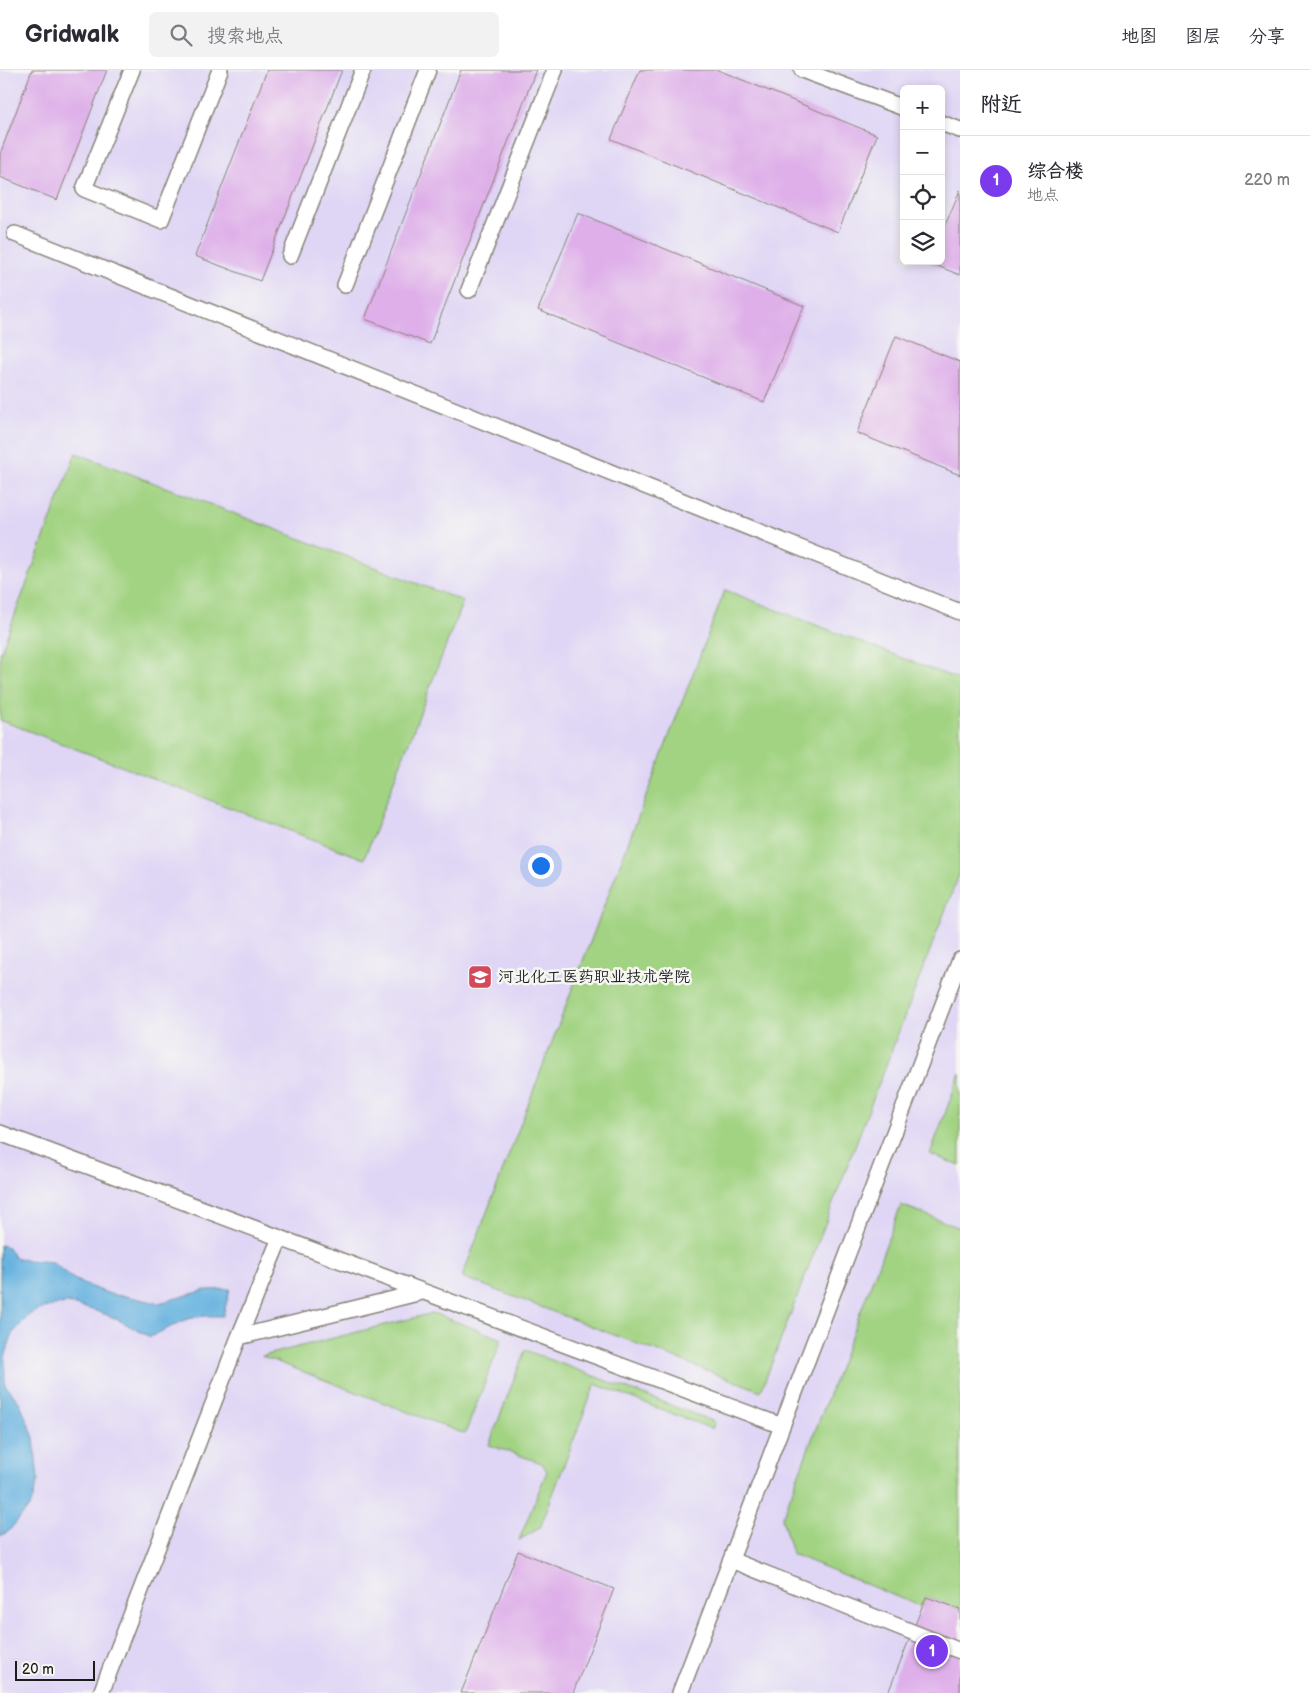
<!DOCTYPE html>
<html lang="zh">
<head>
<meta charset="utf-8">
<style>
  body { margin:0; font-family:"Balsamiq Sans","LXGW WenKai TC",sans-serif; background:#f2f2f3; color:#2b2b33 }
  .controls { position:absolute; right:15px; top:15px; display:grid; overflow:hidden; border-radius:8px; box-shadow:0 2px 8px #0003 }
  .controls button { width:45px; height:45px; display:grid; place-items:center; padding:0; border:0; border-bottom:1px solid #e1e1e2; background:#fff; color:#2b2b33; font:25px sans-serif }
  .scale { position:absolute; left:15px; bottom:12px; width:80px; box-sizing:border-box; padding-left:5px; border:2px solid #1c1c1c; border-top:0; font-size:14px; line-height:18px; white-space:nowrap; color:#1c1c1c; -webkit-text-stroke:4px #f6f6f2; paint-order:stroke }
  .you { position:absolute; left:540px; top:795px; width:18px; height:18px; margin:-12px; border:4px solid #fff; border-radius:50%; background:#1a73e8; box-shadow:0 0 0 8px #1a73e833 }
  .badge { display:grid; place-items:center; width:32px; height:32px; border-radius:50%; background:#7c3aed; color:#fff; font-size:16px; font-weight:700 }
  .pin { position:absolute; translate:-50% -50%; border:2px solid #fff; box-shadow:0 1px 5px #0006 }
  .list { margin:0; padding:0; list-style:none }
  h2 { display:flex; justify-content:space-between; align-items:center; height:65px; margin:0; padding:0 20px; font-size:21px }
  h2 small { font-size:16px; font-weight:400; color:#7c7c81 }
  .list li { display:grid; grid-template-columns:32px 1fr auto; gap:15px; align-items:center; box-sizing:border-box; height:90px; padding:0 20px; border-top:1px solid #e1e1e2 }
  .list b { display:block; font-size:19px; white-space:nowrap }
  .list p { margin:0; font-size:16px; white-space:nowrap; color:#7c7c81 }
  .list em { font-size:16px; font-style:normal; color:#7c7c81 }
  .icon { flex:none; width:28px; height:28px; fill:none; stroke:currentColor; stroke-width:2; stroke-linecap:round; stroke-linejoin:round }
  .map { position:relative; flex:none; width:960px; height:1623px; overflow:hidden }
  header { display:flex; align-items:center; gap:30px; box-sizing:border-box; height:70px; padding:0 25px; background:#fff; border-bottom:1px solid #e1e1e2 }
  header strong { font-size:24px }
  nav { display:flex; gap:28px; margin-inline-start:auto; font-size:18px }
  .search { width:350px; height:45px; background:#f2f2f3; display:flex; align-items:center; gap:12px; box-sizing:border-box; padding:0 18px; border-radius:8px; color:#7c7c81; font-size:19px }
  main { display:flex }
  aside { flex:1; background:#fff }
  .map>svg:first-child { display:block }
  .built { fill:#dfd5f5; fill-rule:evenodd }
  .green { fill:#a2d382; stroke:#5f784f }
  .water { fill:#67b3e0; stroke:#42687e }
  .building { fill:#deafe9 }
  .lines { fill:none; stroke-linecap:round; stroke-linejoin:round }
  .lane-casing { stroke:#878278; stroke-width:18 }
  .lane { stroke:#fff; stroke-width:15 }
  .labels { text-anchor:middle; dominant-baseline:central; stroke-width:5; stroke-linejoin:round; paint-order:stroke }
  .poi-label { font-size:16px; fill:#1c1c1c; stroke:#f6f6f2; text-anchor:start }
</style>
</head>
<body>
<header>
<strong>Gridwalk</strong>
<div class="search"><svg class="icon" aria-label="search" viewBox="0 0 24 24"><circle cx="10" cy="10" r="6"/><path d="M15 15l6 6"/></svg>搜索地点</div>
<nav><a>地图</a><a>图层</a><a>分享</a></nav>
</header>
<main>
<div class="map">
<svg width="960" height="1623" viewBox="0 0 960 1623">
  <rect width="100%" height="100%" fill="#f6f6f2"/>
  <filter id="ink" filterUnits="userSpaceOnUse"><feTurbulence type="fractalNoise" baseFrequency=".02" numOctaves="2"/><feDisplacementMap in="SourceGraphic" scale="10" xChannelSelector="R" yChannelSelector="G"/><feConvolveMatrix kernelMatrix="1 2 1 2 8 2 1 2 1" color-interpolation-filters="sRGB"/></filter>
  <filter id="wash" filterUnits="userSpaceOnUse"><feTurbulence type="fractalNoise" baseFrequency=".0096" numOctaves="4" result="noise"/><feDisplacementMap in="SourceGraphic" scale="20" xChannelSelector="R" yChannelSelector="G"/><feGaussianBlur stdDeviation="1.12" result="paint"/><feColorMatrix in="noise" values="0 0 0 0 0 0 0 0 0 0 0 0 0 0 0 0 0 1.4 0 .05"/><feComposite in="paint" operator="in"/></filter>
  <g filter="url(#wash)">
    <rect width="100%" height="100%" fill="#f2e8d4"/>
    <path class="built" d="M0 0H960V1623H0ZM904 19H941V191H904Z"/>
    <path class="green" d="M76 383 463 531 364 789 0 650V584Z
      M725 520 960 610V802L761 1321 462 1207Z
      M960 1003V1096L930 1084Z
      M901 1135 960 1158V1539L926 1527 922 1537 792 1484 782 1448Z
      M433 1243 502 1269 465 1364 262 1286Z
      M525 1280 715 1352 712 1359 595 1314 540 1458 519 1470 547 1401 542 1393 489 1375Z"/>
    <path class="water" d="M0 1175 8 1177 14 1187 26 1190 53 1192 69 1206 83 1214 113 1225 125 1226 159 1233 206 1220 230 1219 223 1246H204L187 1249 150 1267 115 1248 96 1241 68 1233 47 1237 30 1244 12 1264 5 1288V1315L20 1333 34 1368 38 1410 31 1435 8 1462 0 1466Z"/>
    <g id="blocks">
      <path class="building" d="M32 0H107L57 130 0 107V84Z
        M267 0H342L260 211 195 186Z
        M461 0H536L430 274 365 249Z
        M640 0H718L877 65 838 162 611 69Z
        M960 120V205L930 193V191H941V165Z
        M578 143 804 236 764 332 538 240Z
        M896 266 960 292V405L857 363Z
        M518 1481 614 1519 573 1623H461Z
        M926 1527 960 1539V1623H888Z"/>
    </g>
  </g>
  <g filter="url(#ink)">
    <use href="#blocks" fill-opacity="0" stroke="#878278" stroke-width="1"/>
    <g class="lines">
      <defs>
        <path id="lane" d="M132 0 84 119 161 150 220 0
          M802 0 904 38
          M941 53 960 60
          M15 164 960 542
          M290 186 363 0
          M345 215 428 0
          M469 220 555 0
          M0 1063 782 1356
          M239 1267 280 1168
          M731 1490 960 1581
          M101 1623 239 1267 422 1222
          M680 1623 960 890"/>
      </defs>
      <use href="#lane" class="lane-casing"/>
      <use href="#lane" class="lane"/>
    </g>
  </g>
  <defs>
    <symbol id="university-square" viewBox="-11 -11 22 22"><rect x="-9" y="-9" width="18" height="18" rx="4" fill="#d1495b" stroke="#f6f6f2"/><path d="M0-5L7-2L0 1L-7-2ZM-4 1L0 2.5L4 1V4Q0 6-4 4Z" fill="#fff"/></symbol>
  </defs>
  <g fill-rule="evenodd">
    <use href="#university-square" x="466" y="893" width="28" height="28"/>
  </g>
  <g class="labels">
    <g class="poi-label">
      <text x="498" y="907">河北化工医药职业技术学院</text>
    </g>
  </g>
</svg>
<div class="controls">
<button>+</button>
<button>−</button>
<button><svg class="icon" aria-label="locate" viewBox="0 0 24 24"><circle cx="12" cy="12" r="6"/><path d="M12 2v4M12 18v4M2 12h4M18 12h4"/></svg></button>
<button><svg class="icon" aria-label="layers" viewBox="0 0 24 24"><path d="M12 4l9 5-9 5-9-5zM3 14l9 5 9-5"/></svg></button>
</div>
<div class="scale">20 m</div>
<div class="you"></div>
<div class="pin badge" style="left:932px;top:1581px">1</div>
</div>
<aside>
<h2>附近<small></small></h2>
<ul class="list">
<li><span class="badge">1</span><div><b>综合楼</b><p>地点</p></div><em>220 m</em></li>
</ul>
</aside>
</main>
</body>
</html>
